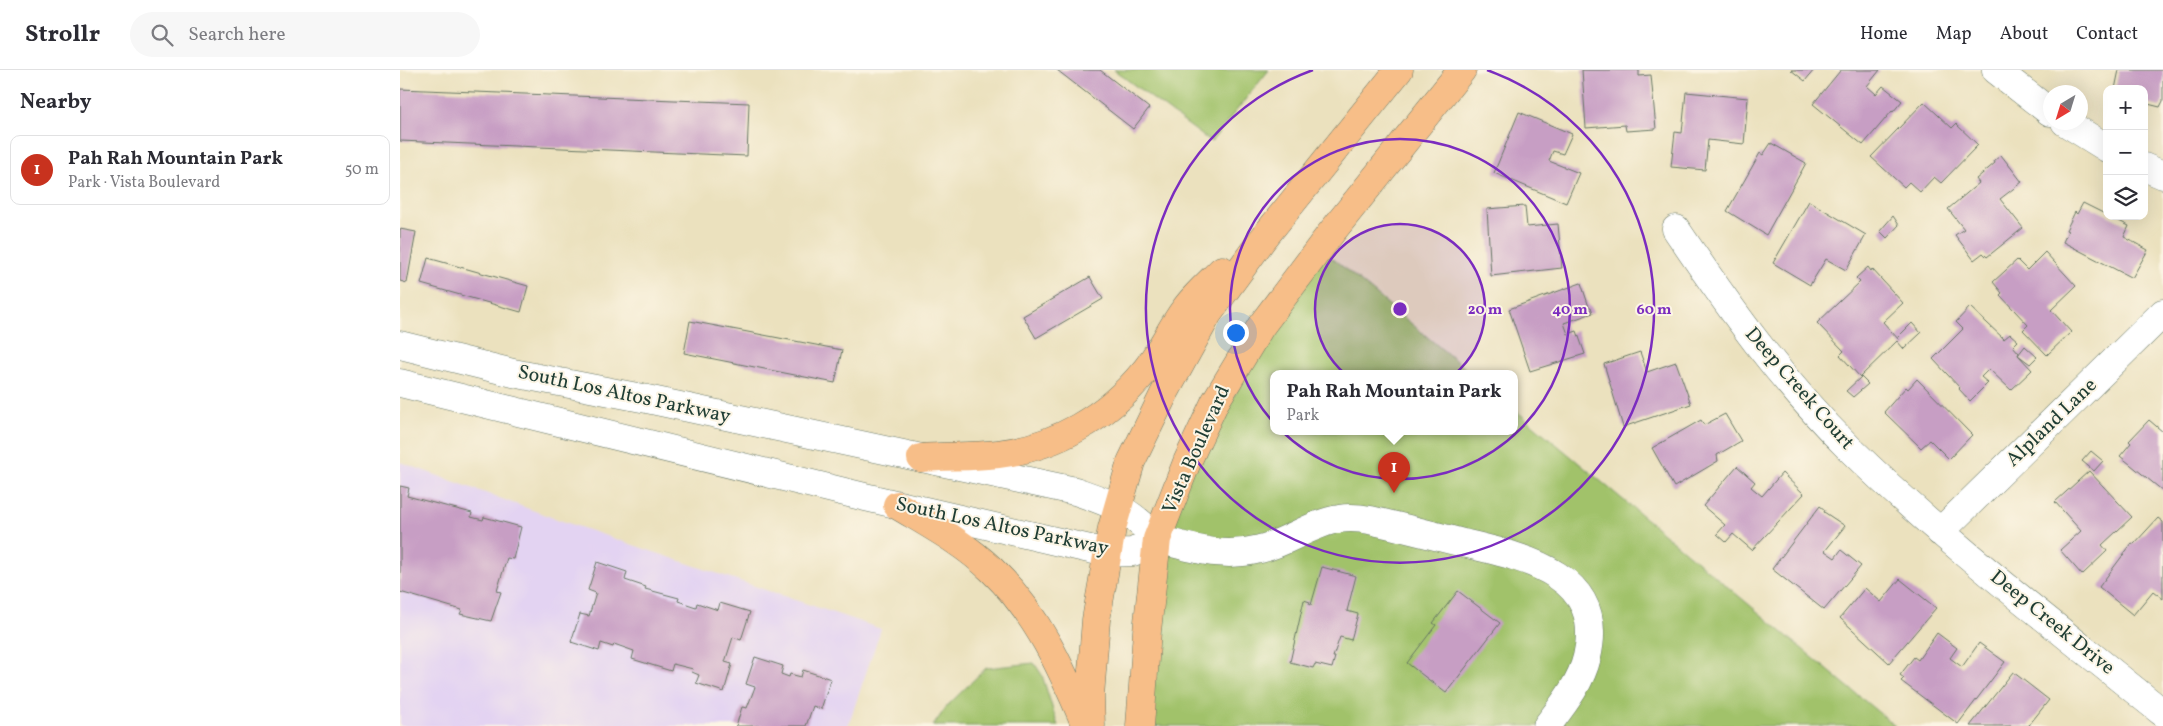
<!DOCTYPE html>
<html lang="en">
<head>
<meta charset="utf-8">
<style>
  body { margin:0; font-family:Vollkorn,serif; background:#f7f7f7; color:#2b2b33 }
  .controls { position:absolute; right:15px; top:15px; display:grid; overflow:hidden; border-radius:10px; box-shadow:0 5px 20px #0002 }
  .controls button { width:45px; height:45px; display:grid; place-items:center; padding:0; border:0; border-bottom:1px solid #e1e1e2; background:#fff; color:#2b2b33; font:25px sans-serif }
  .compass { position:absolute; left:1643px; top:15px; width:45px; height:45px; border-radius:50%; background:#fff; box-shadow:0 5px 20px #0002; rotate:218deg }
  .you { position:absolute; left:835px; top:262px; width:18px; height:18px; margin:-12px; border:4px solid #fff; border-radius:50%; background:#1a73e8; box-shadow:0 0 0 8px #1a73e833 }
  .badge { display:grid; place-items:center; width:32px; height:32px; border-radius:50%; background:#c8321e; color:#fff; font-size:16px; font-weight:700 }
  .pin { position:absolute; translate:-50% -41px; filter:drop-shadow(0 1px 2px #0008) }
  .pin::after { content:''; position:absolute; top:26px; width:18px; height:15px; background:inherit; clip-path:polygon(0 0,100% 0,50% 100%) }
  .popup { position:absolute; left:870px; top:300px; width:248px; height:65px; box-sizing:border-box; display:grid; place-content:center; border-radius:10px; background:#fff; filter:drop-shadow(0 1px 4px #0005); font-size:16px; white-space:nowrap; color:#7c7c81 }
  .popup b { font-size:19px; color:#2b2b33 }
  .popup::after { content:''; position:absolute; left:50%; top:100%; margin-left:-10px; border:10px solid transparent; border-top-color:#fff }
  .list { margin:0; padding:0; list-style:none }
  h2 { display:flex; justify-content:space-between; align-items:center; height:65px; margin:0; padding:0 20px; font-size:21px }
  h2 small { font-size:16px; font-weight:400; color:#7c7c81 }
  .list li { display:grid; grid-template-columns:32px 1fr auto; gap:15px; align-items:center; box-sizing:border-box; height:70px; margin:0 10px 10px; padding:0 10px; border:1px solid #e1e1e2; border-radius:10px }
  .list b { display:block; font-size:19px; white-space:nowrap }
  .list p { margin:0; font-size:16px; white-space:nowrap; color:#7c7c81 }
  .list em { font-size:16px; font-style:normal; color:#7c7c81 }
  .icon { flex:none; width:28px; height:28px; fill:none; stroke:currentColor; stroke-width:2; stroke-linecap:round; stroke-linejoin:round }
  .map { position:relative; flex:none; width:1763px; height:656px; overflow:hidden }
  header { display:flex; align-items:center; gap:30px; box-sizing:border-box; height:70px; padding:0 25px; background:#fff; border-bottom:1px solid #e1e1e2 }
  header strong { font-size:24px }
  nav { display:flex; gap:28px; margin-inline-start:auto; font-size:18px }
  .search { width:350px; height:45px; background:#f7f7f7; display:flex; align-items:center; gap:12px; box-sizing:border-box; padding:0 18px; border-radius:28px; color:#7c7c81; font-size:19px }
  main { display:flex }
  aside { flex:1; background:#fff }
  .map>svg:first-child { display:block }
  .built { fill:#e3d3f2 }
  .green { fill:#a1c26b; stroke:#608050 }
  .building { fill:#c79ec4 }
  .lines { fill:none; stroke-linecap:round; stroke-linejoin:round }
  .minor-casing { stroke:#667664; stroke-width:29 }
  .major-casing { stroke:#667664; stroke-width:29 }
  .minor { stroke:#fff; stroke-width:28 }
  .major { stroke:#f7be88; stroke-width:28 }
  .ring { fill:none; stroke:#7b2cbf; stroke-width:2.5 }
  .labels { text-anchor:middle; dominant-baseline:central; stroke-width:4; stroke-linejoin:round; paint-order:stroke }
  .street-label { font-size:20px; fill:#1f3d34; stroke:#fcf5e5 }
  .centre { fill:#7b2cbf; stroke:#fcf5e5; stroke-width:2.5 }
  .ring-label { font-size:15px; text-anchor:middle; font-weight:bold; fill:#7b2cbf; stroke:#fcf5e5; stroke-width:4; stroke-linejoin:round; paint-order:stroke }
</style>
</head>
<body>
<header>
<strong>Strollr</strong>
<div class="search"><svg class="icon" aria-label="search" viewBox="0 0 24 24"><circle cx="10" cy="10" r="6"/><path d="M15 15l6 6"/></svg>Search here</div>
<nav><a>Home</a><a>Map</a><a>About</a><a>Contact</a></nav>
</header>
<main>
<aside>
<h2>Nearby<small></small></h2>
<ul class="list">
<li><span class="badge">1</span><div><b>Pah Rah Mountain Park</b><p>Park · Vista Boulevard</p></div><em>50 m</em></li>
</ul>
</aside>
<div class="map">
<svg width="1763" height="656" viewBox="0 0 1763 656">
  <rect width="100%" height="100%" fill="#fcf5e5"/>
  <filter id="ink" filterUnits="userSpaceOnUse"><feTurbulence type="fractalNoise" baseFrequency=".02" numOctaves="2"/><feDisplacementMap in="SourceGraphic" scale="10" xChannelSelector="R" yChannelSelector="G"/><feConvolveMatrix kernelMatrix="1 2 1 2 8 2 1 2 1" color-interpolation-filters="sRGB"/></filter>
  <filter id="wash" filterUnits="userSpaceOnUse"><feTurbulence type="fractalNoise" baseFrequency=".0096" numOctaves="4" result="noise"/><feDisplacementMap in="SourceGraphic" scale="20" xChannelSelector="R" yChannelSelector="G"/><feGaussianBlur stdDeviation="1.12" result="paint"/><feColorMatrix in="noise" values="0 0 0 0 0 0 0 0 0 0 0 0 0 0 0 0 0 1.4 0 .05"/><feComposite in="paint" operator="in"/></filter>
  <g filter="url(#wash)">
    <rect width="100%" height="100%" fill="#ebe1be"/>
    <path class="built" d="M0 392 165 452 481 559 448 656H0Z"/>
    <path class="green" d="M714 0H869L811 72Z
      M919 177 1072 304H874V362H1114V339L1495 656H737L766 445Z
      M634 593 642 605 658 656H533L547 636 586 598Z"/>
    <g id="blocks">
      <path class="building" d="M657 0H700L749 38 733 59Z
        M1182 0H1239V6L1251 5 1256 59 1226 61 1225 55 1186 58Z
        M1391 0H1414L1405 11Z
        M1439 0H1480L1467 16 1476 24 1483 16 1502 31 1493 42 1492 41 1463 75 1413 34 1440 1Z
        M1719 0H1763V31L1760 37 1744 33V19H1715Z
        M0 19 349 33 347 86 0 71Z
        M1286 22 1348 28 1344 74 1308 70 1305 100 1271 97 1275 62 1282 63Z
        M1524 32 1552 58 1556 54 1578 75 1541 113 1534 107 1520 122 1509 112 1504 117 1471 87Z
        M1119 42 1172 64 1163 84 1153 81 1149 91 1179 103 1166 133 1094 103Z
        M1371 73 1406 93 1366 165 1327 141 1360 83 1363 85Z
        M1601 85 1622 112 1600 129 1623 158 1587 187 1583 183 1574 190 1555 165 1564 159 1548 139 1579 113 1576 109 1595 93 1594 91Z
        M1409 131 1466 165 1446 200 1426 189 1410 215 1373 193Z
        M1683 133 1729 156 1724 167 1748 180 1732 208 1663 172 1668 161 1666 160 1675 142 1677 144Z
        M1125 136 1127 157 1158 154 1162 198 1091 206 1087 139Z
        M1493 146 1499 155 1487 168 1480 161Z
        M0 159 16 162 7 213 0 211Z
        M1645 182 1676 216 1651 240 1671 262 1647 285 1623 260 1628 255 1600 225 1602 223 1593 212 1617 190 1627 200Z
        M28 188 128 216 121 242 21 214Z
        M1468 197 1471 201 1472 199 1503 233 1483 252 1499 270 1498 267 1512 253 1521 263 1504 279 1497 271 1460 307 1440 285 1444 281 1417 253 1460 212 1456 208Z
        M690 207 703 229 636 268 623 246Z
        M1181 213 1189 237H1191L1193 243 1164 253 1168 264 1177 261 1185 284 1130 301 1109 239Z
        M1570 237 1604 269 1610 264 1618 271 1613 276 1619 283 1618 285 1625 276 1637 287 1630 294 1618 285 1632 300 1611 320 1589 299 1581 307 1588 313 1570 331 1559 319 1560 318 1533 289 1563 259 1556 252Z
        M290 251 442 280 435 313 284 283Z
        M1240 282 1247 302 1276 292 1291 334 1223 357 1204 294Z
        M1461 307 1468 314 1453 327 1446 321Z
        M1517 309 1572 365 1549 389 1530 370 1521 378 1484 342 1506 317 1508 319Z
        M1325 344 1341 371 1317 385 1318 391 1274 417 1252 378 1301 350 1304 355Z
        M1749 350 1763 362V421L1720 386 1731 373 1729 371Z
        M1691 381 1703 391 1694 401 1682 391Z
        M1337 396 1355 412 1351 417 1362 426 1382 403 1404 424 1352 480 1333 464 1326 472 1317 464 1325 455 1303 436Z
        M1689 401 1732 447 1702 475 1707 481 1682 505 1660 480 1681 461 1655 432Z
        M0 416 9 418 7 426 72 443 71 447 83 450 84 447 121 457 113 489 107 488 97 521 101 522 91 551 60 544 62 540 0 522Z
        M1420 436 1425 440 1424 442 1445 456 1425 481 1435 488 1441 480 1461 496 1424 540 1372 499Z
        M1758 448 1763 452V529L1753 521 1733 545 1699 517 1732 473 1734 474Z
        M197 492 227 502 225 510 246 517 245 519 279 528 278 531 296 537 297 533 318 540 320 533 350 542 341 570 333 567 325 592 332 594 324 622 296 613 299 605 292 602 293 599 273 594 271 601 232 589 234 581 214 574 213 577 201 573 199 581 171 572 180 544 189 546 196 523 188 520Z
        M922 497 956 506 947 541 958 544 951 570 940 567 933 587H935L932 598 915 594 913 598 890 592 904 530 910 532 909 534 911 535Z
        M1500 509 1536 538 1489 593 1440 548 1465 518 1481 532Z
        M1058 521 1100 553 1046 623 1007 593 1036 555 1033 553Z
        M1537 563 1557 578 1550 588 1562 597 1579 573 1605 592 1558 654 1501 611 1504 608 1500 605 1514 587 1518 590Z
        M355 587 383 596 381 604 389 607 390 604 401 607 403 600 431 609 421 639 413 636 406 656H336L342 637 347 638 355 617 346 614Z
        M1613 602 1649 630 1629 655 1631 656H1570Z"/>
    </g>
  </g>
  <g filter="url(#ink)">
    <use href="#blocks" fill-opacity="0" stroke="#667664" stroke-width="1"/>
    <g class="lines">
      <defs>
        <path id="minor" d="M1596 0 1650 42
          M1665 52 1707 78
          M1744 97 1763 105
          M1276 159C1328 236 1382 312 1449 378 1547 474 1657 557 1763 643
          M0 275 113 303 247 329 675 421C713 434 729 439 757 469
          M0 313 465 427 707 483 733 482 757 469
          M1540 462 1763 243
          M757 469C794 478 821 489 860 479 887 473 912 453 939 449 950 447 960 448 970 450 1001 457 1032 465 1063 473 1123 487 1207 504 1187 587 1181 613 1162 636 1147 656"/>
        <path id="major" d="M521 388C547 386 573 387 598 384 656 377 707 347 744 302 760 283 770 259 785 239 795 225 810 212 822 200
          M497 435C530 455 564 473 592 500 637 543 662 599 686 656
          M691 656 690 626 696 550 712 458 731 392 764 324 808 244 862 170 999 0
          M740 656 747 561 757 469 787 392 815 332 861 256 931 163 1062 0"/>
      </defs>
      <use href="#minor" class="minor-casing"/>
      <use href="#major" class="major-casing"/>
      <use href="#minor" class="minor"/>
      <use href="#major" class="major"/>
    </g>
  </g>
  <circle cx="1000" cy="239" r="85" fill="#7b2cbf" fill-opacity=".12"/>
  <g class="ring">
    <circle cx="1000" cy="239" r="85"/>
    <circle cx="1000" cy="239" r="170"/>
    <path d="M1087 0A254 254 0 1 1 913 0"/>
  </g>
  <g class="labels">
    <g class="street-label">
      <text transform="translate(1399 319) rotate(49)">Deep Creek Court</text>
      <text transform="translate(224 325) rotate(12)">South Los Altos Parkway</text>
      <text transform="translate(1652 353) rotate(-44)">Alpland Lane</text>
      <text transform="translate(797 380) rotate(-66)">Vista Boulevard</text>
      <text transform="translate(602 457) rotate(12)">South Los Altos Parkway</text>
      <text transform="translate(1652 553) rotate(39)">Deep Creek Drive</text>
    </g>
  </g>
  <circle cx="1000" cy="239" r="8" class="centre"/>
  <g class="ring-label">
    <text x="1085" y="244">20 m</text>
    <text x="1170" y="244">40 m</text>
    <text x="1254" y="244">60 m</text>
  </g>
</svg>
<div class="controls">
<button>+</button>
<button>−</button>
<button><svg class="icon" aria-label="layers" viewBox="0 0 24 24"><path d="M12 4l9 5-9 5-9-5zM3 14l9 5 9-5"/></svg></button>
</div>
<svg class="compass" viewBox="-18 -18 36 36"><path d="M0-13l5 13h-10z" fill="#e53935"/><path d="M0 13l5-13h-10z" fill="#7c7c81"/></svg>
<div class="you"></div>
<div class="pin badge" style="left:994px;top:423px">1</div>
<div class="popup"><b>Pah Rah Mountain Park</b>Park</div>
</div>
</main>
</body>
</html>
